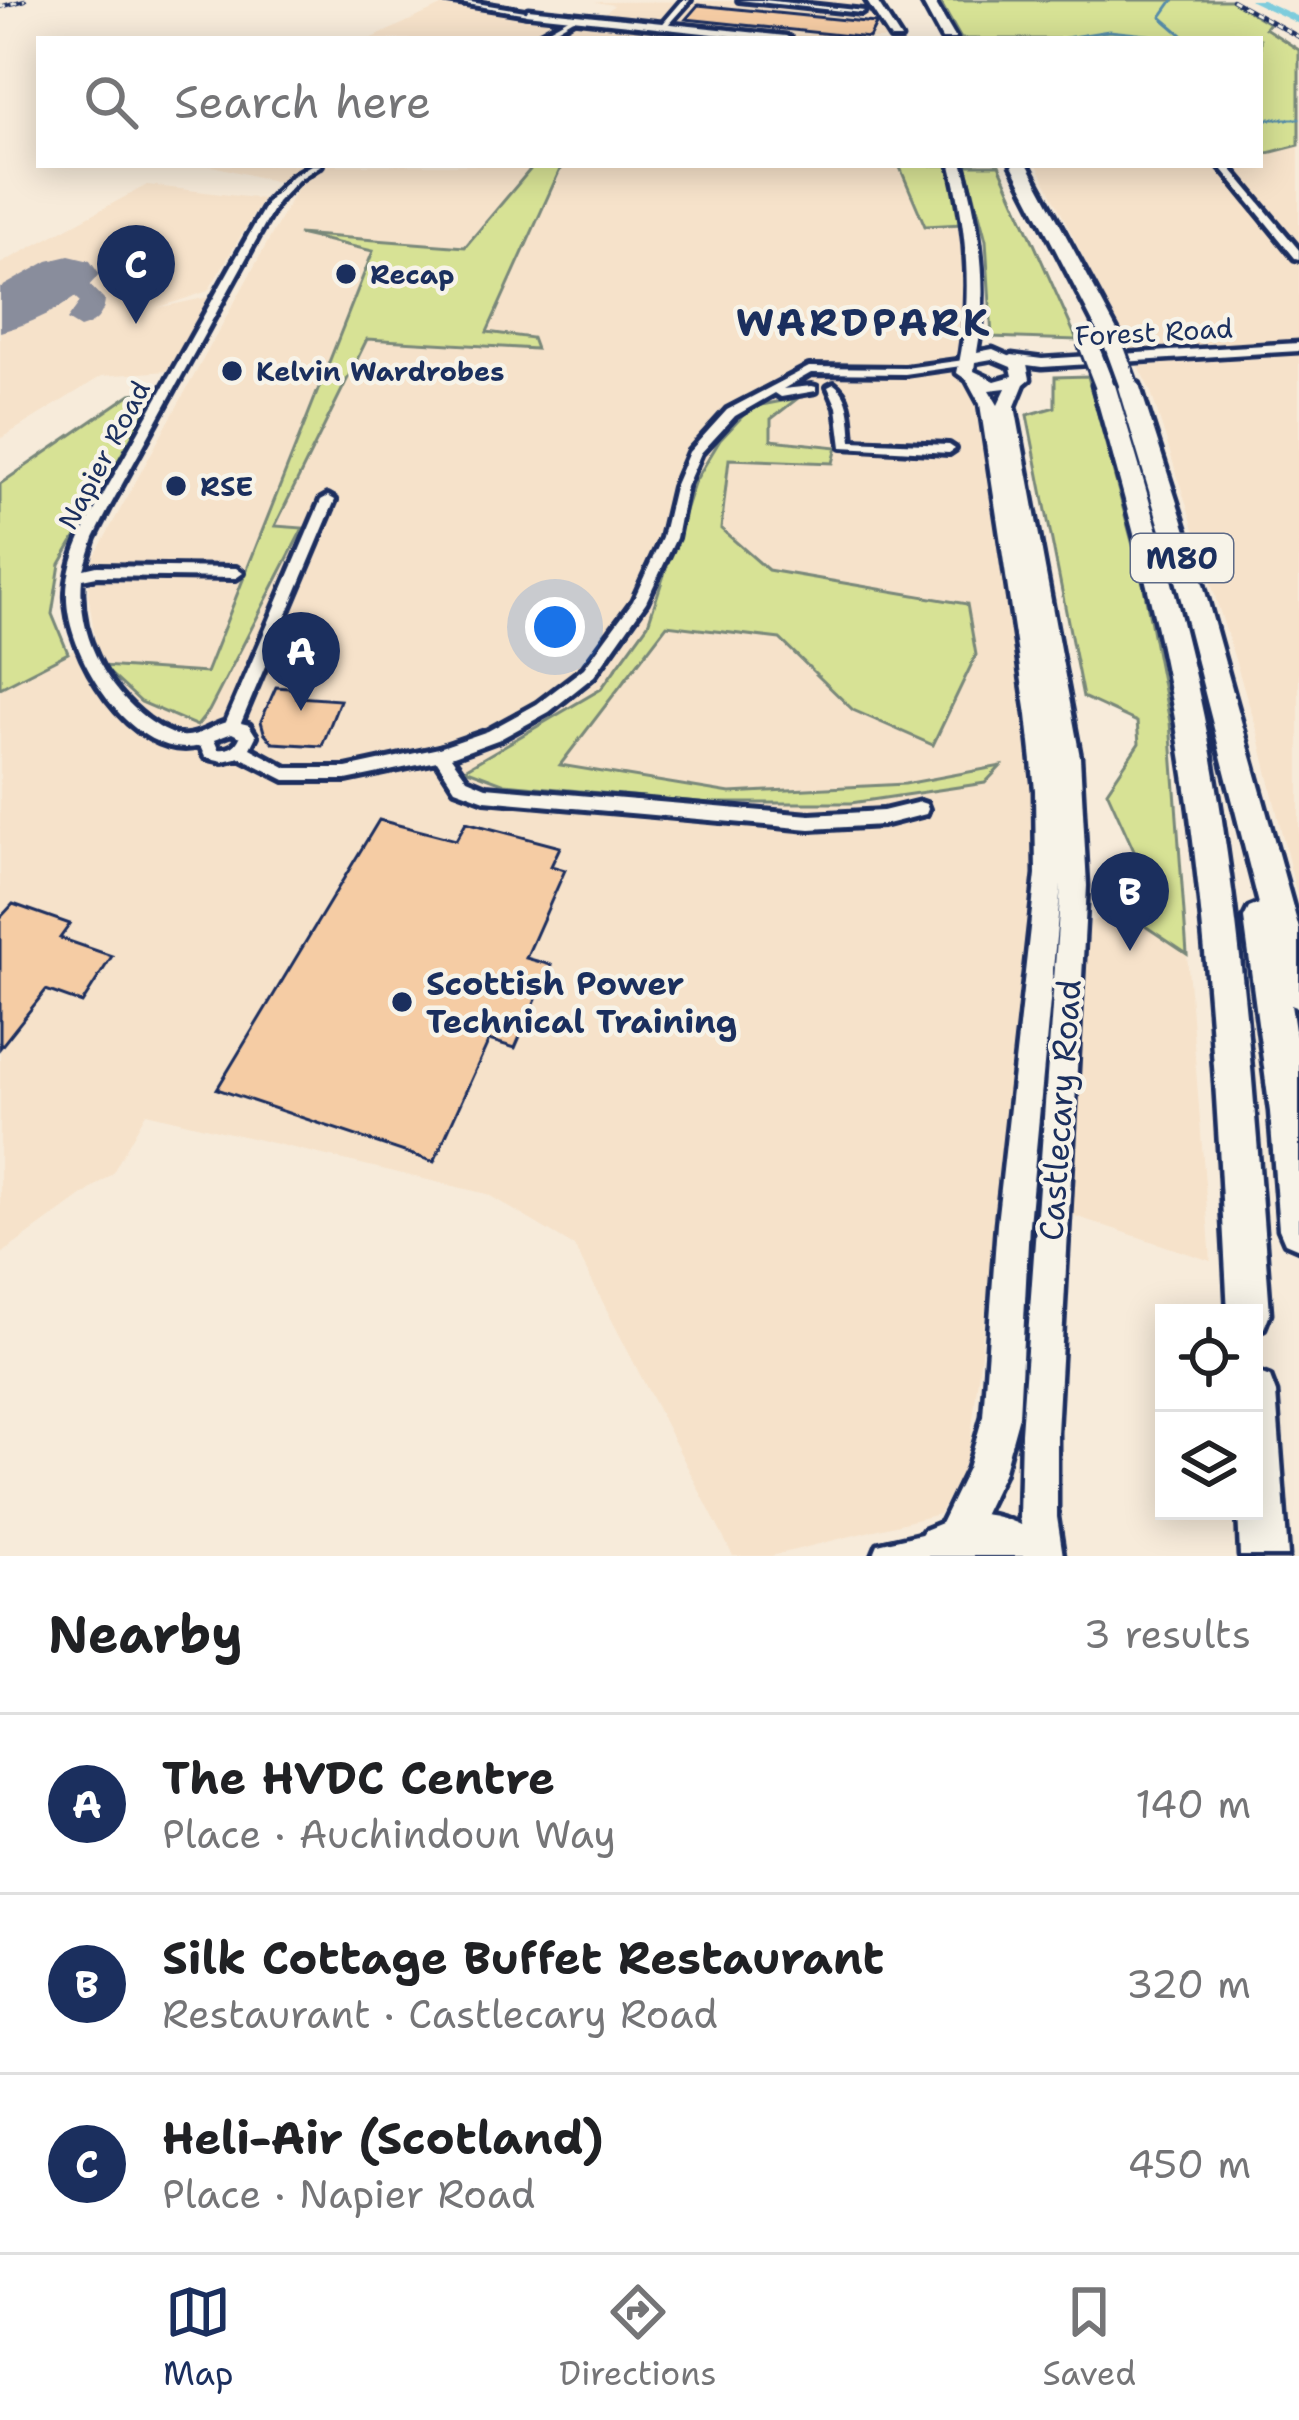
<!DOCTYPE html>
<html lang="en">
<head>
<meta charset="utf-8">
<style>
  body { margin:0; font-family:"Shantell Sans",sans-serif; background:#f6f6f6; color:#202124 }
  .controls { position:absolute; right:36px; bottom:36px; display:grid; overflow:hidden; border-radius:0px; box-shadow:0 6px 30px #0003 }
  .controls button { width:108px; height:108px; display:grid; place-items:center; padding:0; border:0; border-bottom:3px solid #e0e0e0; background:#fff; color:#202124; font:60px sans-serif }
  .you { position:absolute; left:555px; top:627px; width:42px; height:42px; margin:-30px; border:9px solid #fff; border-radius:50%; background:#1a73e8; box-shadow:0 0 0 18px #1a73e833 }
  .badge { display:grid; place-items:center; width:78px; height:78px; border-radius:50%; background:#1b2f5e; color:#fff; font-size:39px; font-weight:700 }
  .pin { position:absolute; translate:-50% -99px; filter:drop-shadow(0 3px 6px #0008) }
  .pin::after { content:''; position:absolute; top:63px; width:42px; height:36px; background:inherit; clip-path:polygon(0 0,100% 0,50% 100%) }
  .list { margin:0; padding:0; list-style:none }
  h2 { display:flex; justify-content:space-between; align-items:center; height:156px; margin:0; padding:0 48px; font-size:51px }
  h2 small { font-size:39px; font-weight:400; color:#757577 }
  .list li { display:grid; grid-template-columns:78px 1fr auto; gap:36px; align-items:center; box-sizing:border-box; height:180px; padding:0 48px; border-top:3px solid #e0e0e0 }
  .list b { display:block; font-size:45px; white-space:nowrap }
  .list p { margin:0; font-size:39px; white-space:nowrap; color:#757577 }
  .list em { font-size:39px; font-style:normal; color:#757577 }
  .icon { flex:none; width:66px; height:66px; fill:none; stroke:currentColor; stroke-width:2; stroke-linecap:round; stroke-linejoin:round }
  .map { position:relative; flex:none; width:1299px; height:1556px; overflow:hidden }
  .search { position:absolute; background:#fff; box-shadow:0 6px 30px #0003; left:36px; right:36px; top:36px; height:132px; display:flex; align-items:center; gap:30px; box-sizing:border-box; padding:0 42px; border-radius:0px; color:#757577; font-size:45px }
  .sheet { height:696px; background:#fff }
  nav { display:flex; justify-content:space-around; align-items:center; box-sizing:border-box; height:168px; border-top:3px solid #e0e0e0; background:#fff; font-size:33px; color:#757577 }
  nav a { display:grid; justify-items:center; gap:6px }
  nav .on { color:#1b2f5e }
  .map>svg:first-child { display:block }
  .built { fill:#f6e2ca }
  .green { fill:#d7e295; stroke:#79887a; stroke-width:3 }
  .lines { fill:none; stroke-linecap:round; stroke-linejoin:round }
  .stream { stroke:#568daa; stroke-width:3 }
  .river { fill:#7eccdc; fill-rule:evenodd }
  .taxiway { fill:#898d9c; fill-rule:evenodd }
  .runway { fill:#898d9c; fill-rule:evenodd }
  .building { fill:#f5cca4; stroke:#1b2f5e; stroke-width:3 }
  .minor-casing { stroke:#1b2f5e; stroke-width:10 }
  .tertiary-casing { stroke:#1b2f5e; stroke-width:9 }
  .secondary-casing { stroke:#1b2f5e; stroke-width:9 }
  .primary-casing { stroke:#1b2f5e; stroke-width:9 }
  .motorway-casing { stroke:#1b2f5e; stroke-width:9 }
  .minor { fill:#f7f3e8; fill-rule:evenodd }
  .tertiary { fill:#f7f3e8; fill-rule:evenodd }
  .secondary { fill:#f7f3e8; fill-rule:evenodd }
  .primary { fill:#f7f3e8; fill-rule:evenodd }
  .motorway { fill:#f7f3e8; fill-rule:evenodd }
  .rail-casing { stroke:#1b2f5e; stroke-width:4.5 }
  .rail { stroke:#f7f3e8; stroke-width:3; stroke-dasharray:6; stroke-linecap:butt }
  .motorway-bridge-casing { stroke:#1b2f5e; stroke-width:24; stroke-linecap:butt }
  .motorway-bridge { stroke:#f7f3e8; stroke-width:18 }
  .poi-dot { fill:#1b2f5e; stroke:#f7f3e8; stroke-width:4.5 }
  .labels { text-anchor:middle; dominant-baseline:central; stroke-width:9; stroke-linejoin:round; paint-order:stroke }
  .far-poi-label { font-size:27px; font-weight:bold; fill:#1b2f5e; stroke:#f7f3e8; text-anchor:start }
  .far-street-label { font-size:27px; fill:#1b2f5e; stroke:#f7f3e8 }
  .shield { fill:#f7f3e8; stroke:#5d6a87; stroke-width:3 }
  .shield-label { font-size:30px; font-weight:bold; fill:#1b2f5e }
  .poi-label { font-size:33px; font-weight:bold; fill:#1b2f5e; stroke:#f7f3e8; text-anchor:start }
  .street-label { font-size:33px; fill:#1b2f5e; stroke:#f7f3e8 }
  .far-district-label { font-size:39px; font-weight:bold; letter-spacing:3px; fill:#1b2f5e; stroke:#f7f3e8 }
</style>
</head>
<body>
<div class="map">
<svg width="1299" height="1556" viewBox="0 0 1299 1556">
  <rect width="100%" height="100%" fill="#f7ebda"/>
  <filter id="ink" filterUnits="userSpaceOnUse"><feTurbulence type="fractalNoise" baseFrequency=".00833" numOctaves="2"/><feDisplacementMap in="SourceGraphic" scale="24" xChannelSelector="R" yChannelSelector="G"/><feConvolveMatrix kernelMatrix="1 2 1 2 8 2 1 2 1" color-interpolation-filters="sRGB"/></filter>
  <g filter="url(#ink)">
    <path class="built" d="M866 0 889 39H804L600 18 614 5 595 2Z
      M441 6 760 39H370Z
      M1299 145V905L1258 733 1151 392 1037 165H1260V155L1266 151Z
      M209 165H950L962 224 967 329 956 355 962 383 974 396 1031 765 1033 908 968 1463 939 1514 771 1556H733L574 1246 487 1194 146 1113 112 1174 0 1255V688L95 639 88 593 93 559 298 187Z
      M147 185 263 199 208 291 157 308 209 297 167 371 102 376 0 439V264Z
      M1121 910 1187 954 1211 1261 1063 1212 1079 926Z"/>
    <path class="green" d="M939 0H1230L1269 23 1265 28 1299 50V145L1260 155V39H961Z
      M534 165H562L487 332 532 338 536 349 367 339 275 526 303 528 209 711 197 726 141 702 102 666 206 673 373 251 298 234 465 247Z
      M899 165H950L962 224 925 226Z
      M966 165H999L1077 340 992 337 986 240Z
      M1088 376 1143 583 1170 722 1187 954 1121 910 1157 902 1107 791 1139 743 1137 722 1083 697 1027 415 1055 407V377Z
      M160 390 60 564 52 614 68 653 0 688V484L131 394Z
      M798 398 771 419V440L837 447 833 463 729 459 721 529 768 570 967 604 976 655 933 745 853 710 780 639 667 625 560 765 730 793 905 784 1001 766 985 783 851 803H708L505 784 465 769 601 689 648 624 694 483 720 440 751 407Z"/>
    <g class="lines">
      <path class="stream" d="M1059 39 1109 31 1176 38 1182 35 1161 17 1173 0
        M1260 119H1299"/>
      <path class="river" d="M1249 0H1262L1299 17V24Z"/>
      <path class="taxiway" d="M59 273 84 279 105 301C103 316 95 324 80 328L67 320 80 302 66 289 50 285 47 280Z"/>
      <path class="runway" d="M69 256 90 261 99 274C79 302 32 324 0 332V288L48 261Z"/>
    </g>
    <path class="building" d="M698 5 875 23 876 24 869 38 686 19Z
      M276 687 301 689 297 697 340 700 322 746 273 743 264 732 261 721Z
      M379 820 456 840 466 822 560 847 551 866 565 870 526 958 551 965 515 1048 489 1040 434 1162 217 1089Z
      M13 904 70 924 60 938 112 956 82 1003 46 990 0 1048V918Z"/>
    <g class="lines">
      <defs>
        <path id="minor" d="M441 0H458L531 12 528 14Z
          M683 0H690L665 28H659Z
          M739 0H764L864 11 861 13Z
          M572 16 577 17 540 39H531Z
          M311 165H321L298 180 277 202 110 506 94 538 84 569 97 566 236 568 243 573 236 578 97 576 82 579C77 634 104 686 147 719 157 726 169 734 181 736 197 738 211 726 226 722L321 500 328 496 335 500 241 723 249 725 256 736 250 748 287 768H346L439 748 488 731 537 704 584 668 633 601 662 538 674 487 689 452 727 410 809 367 905 368 964 360 970 363 968 365 905 374 811 373 783 389 812 386 816 387V391L781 397 775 393 735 416 701 453 686 487 676 538 646 602 594 676 549 712 500 739 451 757 467 779 486 787 810 815 883 811 920 802 926 804 928 809 926 814 883 825 810 829 485 800 455 789 437 761 346 780H285L240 757 223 761 205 757 200 746C132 764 64 652 67 593 68 562 82 533 97 506L268 201 292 176ZM232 733 240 737C236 747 228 750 218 749L214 740Z
          M1219 165H1228L1299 250V259L1295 258Z
          M834 384C851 396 850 420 852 441L949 445 955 449 949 453 842 447 837 407 828 387Z"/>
        <path id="tertiary" d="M528 9 786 36 791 39H760L525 14Z
          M1299 343V351L1042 367 1012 363 1005 359 1012 355 1042 359Z
          M934 1531 946 1536 951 1548 947 1556H873L878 1544Z"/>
        <path id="secondary" d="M866 0H876L901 39H891Z
          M951 165H963C980 226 989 289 977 352L993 349 1027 364 1030 379 1024 384 1015 406 1080 757 1087 886 1057 1433V1517L1063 1556H1025L1019 1517 1021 1433 1061 884 1029 1224 1019 1416 1003 1474 967 1549 954 1555 941 1549 935 1536 968 1468 983 1416 997 1224 1036 874 1035 790 1027 715 980 404 967 380 957 373C973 302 968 235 951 165ZM992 359 1011 367 1013 376 995 381 974 371 975 362ZM1006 388 998 405 989 390Z"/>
        <path id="primary" d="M965 1513C996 1512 1040 1526 1052 1556H907L924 1530Z"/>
        <path id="motorway" d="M921 0H933L956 39H942Z
          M1012 165H1028L1122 340 1119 344 1102 340Z
          M1128 378 1139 384 1203 584 1299 929V1008L1291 1005 1299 1056V1249L1285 1243 1279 1229 1270 1112 1244 918 1249 908 1259 904 1177 584 1117 384Z
          M1104 379 1115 385C1151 505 1187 625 1210 748 1244 935 1256 1124 1270 1313L1264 1328 1254 1332V1313H1228C1218 1125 1210 936 1180 749 1161 626 1127 505 1093 385Z
          M1254 1371 1270 1377 1276 1393 1288 1556H1240L1238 1511H1254Z"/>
      </defs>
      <use href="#minor" class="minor-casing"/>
      <use href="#tertiary" class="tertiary-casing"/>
      <use href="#secondary" class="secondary-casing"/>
      <use href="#primary" class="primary-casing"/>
      <use href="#motorway" class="motorway-casing"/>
      <use href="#minor" class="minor"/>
      <use href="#tertiary" class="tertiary"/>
      <use href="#secondary" class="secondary"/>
      <use href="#primary" class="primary"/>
      <use href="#motorway" class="motorway"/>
      <defs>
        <path id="rail" d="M1232 0 1299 37
          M0 7 25 0"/>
      </defs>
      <use href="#rail" class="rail-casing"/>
      <use href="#rail" class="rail"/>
      <defs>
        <path id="motorway-bridge" d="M1112 340 1128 384
          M1087 341 1104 385"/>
      </defs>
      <use href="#motorway-bridge" class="motorway-bridge-casing"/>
      <use href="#motorway-bridge" class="motorway-bridge"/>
    </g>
  </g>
  <g class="poi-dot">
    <circle cx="346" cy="274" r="12"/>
    <circle cx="232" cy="371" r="12"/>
    <circle cx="176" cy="486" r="12"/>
    <circle cx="402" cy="1002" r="12"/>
  </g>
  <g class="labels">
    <g class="far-poi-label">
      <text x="370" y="274">Recap</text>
      <text x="256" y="371">Kelvin Wardrobes</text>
      <text x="200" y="486">RSE</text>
    </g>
    <g class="far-street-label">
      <text transform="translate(1154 332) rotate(-3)">Forest Road</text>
      <text transform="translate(104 455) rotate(-62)">Napier Road</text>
    </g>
    <rect class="shield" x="1131" y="534" width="102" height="48" rx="9"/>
    <g class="shield-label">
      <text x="1182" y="558">M80</text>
    </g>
    <g class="poi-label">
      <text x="426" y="983">Scottish Power<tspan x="426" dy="38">Technical Training</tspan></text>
    </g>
    <g class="street-label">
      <text transform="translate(1060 1110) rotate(-86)">Castlecary Road</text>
    </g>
    <g class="far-district-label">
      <text x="864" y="322">WARDPARK</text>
    </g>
  </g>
</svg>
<div class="controls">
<button><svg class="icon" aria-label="locate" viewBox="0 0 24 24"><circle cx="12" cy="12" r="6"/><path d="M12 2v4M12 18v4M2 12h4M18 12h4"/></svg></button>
<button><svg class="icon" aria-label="layers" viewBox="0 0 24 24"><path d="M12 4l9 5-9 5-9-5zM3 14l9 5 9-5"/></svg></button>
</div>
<div class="you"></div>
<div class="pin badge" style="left:301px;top:711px">A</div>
<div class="pin badge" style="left:1130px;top:951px">B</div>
<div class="pin badge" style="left:136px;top:324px">C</div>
<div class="search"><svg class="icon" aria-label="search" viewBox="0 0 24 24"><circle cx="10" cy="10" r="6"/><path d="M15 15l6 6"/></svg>Search here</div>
</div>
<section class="sheet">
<h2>Nearby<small>3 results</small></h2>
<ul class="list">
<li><span class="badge">A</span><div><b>The HVDC Centre</b><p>Place · Auchindoun Way</p></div><em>140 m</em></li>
<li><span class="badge">B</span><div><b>Silk Cottage Buffet Restaurant</b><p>Restaurant · Castlecary Road</p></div><em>320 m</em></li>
<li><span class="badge">C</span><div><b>Heli-Air (Scotland)</b><p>Place · Napier Road</p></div><em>450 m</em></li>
</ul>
</section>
<nav>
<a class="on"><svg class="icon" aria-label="map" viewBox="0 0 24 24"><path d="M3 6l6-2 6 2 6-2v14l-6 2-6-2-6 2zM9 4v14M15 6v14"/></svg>Map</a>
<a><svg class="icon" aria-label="directions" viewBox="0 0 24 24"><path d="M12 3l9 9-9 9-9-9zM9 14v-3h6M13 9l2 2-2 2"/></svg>Directions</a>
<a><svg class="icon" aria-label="saved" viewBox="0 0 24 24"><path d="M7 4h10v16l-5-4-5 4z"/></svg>Saved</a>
</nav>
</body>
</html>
